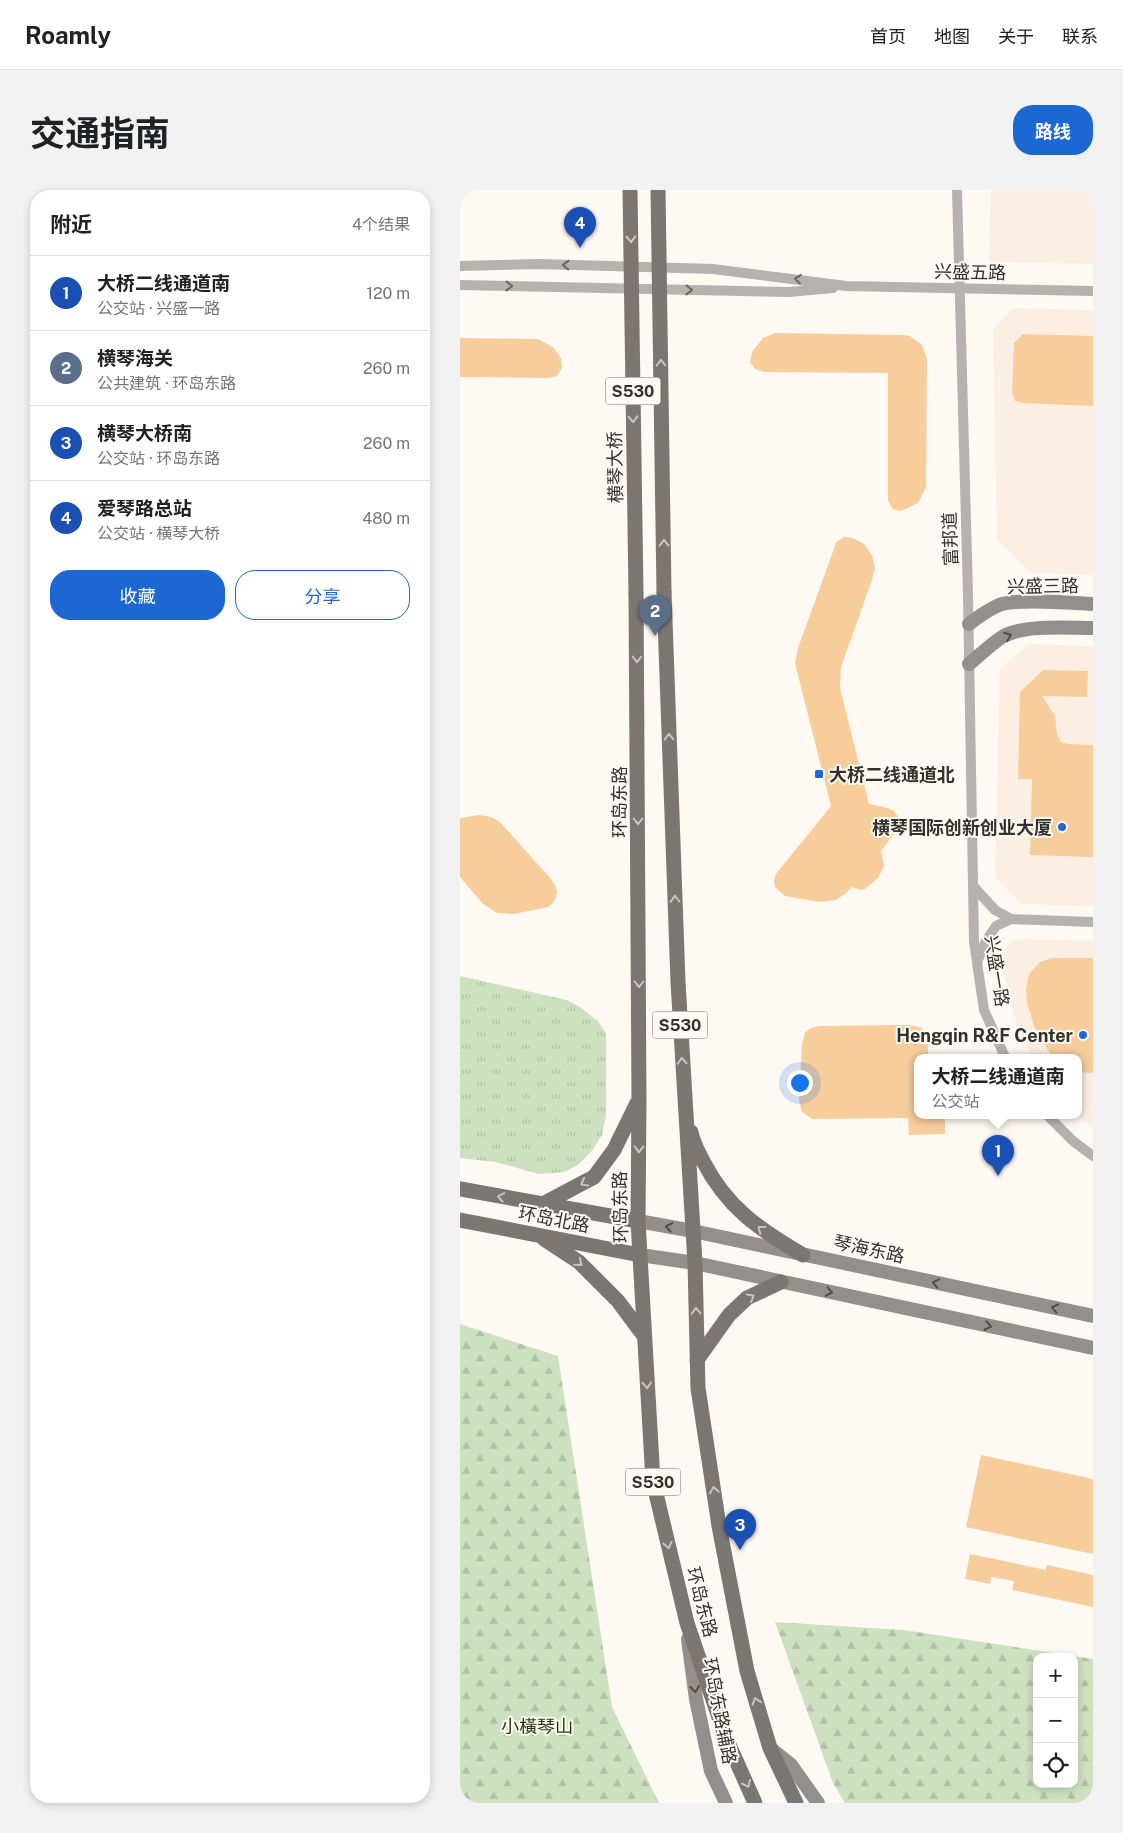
<!DOCTYPE html>
<html lang="zh">
<head>
<meta charset="utf-8">
<style>
  body { margin:0; font-family:"Public Sans","Noto Sans SC",sans-serif; background:#f2f2f2; color:#202124 }
  .controls { position:absolute; right:15px; bottom:15px; display:grid; overflow:hidden; border-radius:10px; box-shadow:0 2px 8px #0003 }
  .controls button { width:45px; height:45px; display:grid; place-items:center; padding:0; border:0; border-bottom:1px solid #e0e0e0; background:#fff; color:#202124; font:25px sans-serif }
  .you { position:absolute; left:339px; top:892px; width:18px; height:18px; margin:-12px; border:4px solid #fff; border-radius:50%; background:#1a73e8; box-shadow:0 0 0 8px #1a73e833 }
  .badge { display:grid; place-items:center; width:32px; height:32px; border-radius:50%; background:#1d67d2; color:#fff; font-size:16px; font-weight:700 }
  .pin { position:absolute; translate:-50% -41px; filter:drop-shadow(0 1px 2px #0008) }
  .pin::after { content:''; position:absolute; top:26px; width:18px; height:15px; background:inherit; clip-path:polygon(0 0,100% 0,50% 100%) }
  .popup { position:absolute; left:454px; top:864px; width:168px; height:65px; box-sizing:border-box; display:grid; place-content:center; border-radius:10px; background:#fff; filter:drop-shadow(0 1px 4px #0005); font-size:16px; white-space:nowrap; color:#757577 }
  .popup b { font-size:19px; color:#202124 }
  .popup::after { content:''; position:absolute; left:50%; top:100%; margin-left:-10px; border:10px solid transparent; border-top-color:#fff }
  .list { margin:0; padding:0; list-style:none }
  h2 { display:flex; justify-content:space-between; align-items:center; height:65px; margin:0; padding:0 20px; font-size:21px }
  h2 small { font-size:16px; font-weight:400; color:#757577 }
  .list li { display:grid; grid-template-columns:32px 1fr auto; gap:15px; align-items:center; box-sizing:border-box; height:75px; padding:0 20px; border-top:1px solid #e0e0e0 }
  .list b { display:block; font-size:19px; white-space:nowrap }
  .list p { margin:0; font-size:16px; white-space:nowrap; color:#757577 }
  .list em { font-size:16px; font-style:normal; color:#757577 }
  .actions { display:flex; gap:10px; padding:15px 20px }
  .actions a { flex:1; padding:11px 0; border:1px solid #1d67d2; border-radius:20px; text-align:center; font-size:18px; color:#1d67d2 }
  .actions .main { background:#1d67d2; color:#fff }
  .icon { flex:none; width:28px; height:28px; fill:none; stroke:currentColor; stroke-width:2; stroke-linecap:round; stroke-linejoin:round }
  .map { position:relative; flex:none; width:633px; height:1613px; overflow:hidden; border-radius:20px }
  header { display:flex; align-items:center; gap:30px; box-sizing:border-box; height:70px; padding:0 25px; background:#fff; border-bottom:1px solid #e0e0e0 }
  header strong { font-size:24px }
  nav { display:flex; gap:28px; margin-inline-start:auto; font-size:18px }
  .intro { display:flex; align-items:center; justify-content:space-between; box-sizing:border-box; height:120px; padding:0 30px }
  h1 { margin:0; font-size:35px }
  .button { padding:12px 22px; border-radius:20px; background:#1d67d2; color:#fff; font-size:18px; font-weight:700 }
  main { display:flex; gap:30px; padding:0 30px }
  aside { flex:1; background:#fff; border-radius:20px; box-shadow:0 2px 8px #0003 }
  .map>svg:first-child { display:block }
  .built { fill:#faefe2 }
  .grass { fill:url(#grass-tufts) }
  .forest { fill:url(#forest-firs); fill-rule:evenodd }
  .building { fill:#f7cd9c }
  .lines { fill:none; stroke-linecap:round; stroke-linejoin:round }
  .street { stroke:#b5b2b0; stroke-width:10 }
  .secondary { stroke:#948f8c; stroke-width:14 }
  .primary { stroke:#7c7673; stroke-width:15 }
  .primary-bridge { stroke:#7c7673; stroke-width:15 }
  .oneway { stroke:#cbc5c0 }
  .oneway2 { stroke:#676563 }
  .oneway3 { stroke:#504d4b }
  .poi-dot { fill:#1d67d2; stroke:#fff9f3; stroke-width:2 }
  .labels { text-anchor:middle; dominant-baseline:central; stroke-width:4; stroke-linejoin:round; paint-order:stroke }
  .shield { fill:#fff9f3; stroke:#706d6a; stroke-width:1 }
  .shield-label { font-size:16px; font-weight:bold; fill:#33312f }
  .street-label { font-size:18px; fill:#33312f; stroke:#fff9f3 }
  .poi-label { font-size:18px; font-weight:bold; fill:#33312f; stroke:#fff9f3; text-anchor:end }
  .park-label { font-size:18px; fill:#1f3b02; stroke:#fff9f3 }
</style>
</head>
<body>
<header>
<strong>Roamly</strong>
<nav><a>首页</a><a>地图</a><a>关于</a><a>联系</a></nav>
</header>
<div class="intro"><h1>交通指南</h1><a class="button">路线</a></div>
<main>
<aside>
<h2>附近<small>4个结果</small></h2>
<ul class="list">
<li><span class="badge" style="background:#1a4fb4">1</span><div><b>大桥二线通道南</b><p>公交站 · 兴盛一路</p></div><em>120 m</em></li>
<li><span class="badge" style="background:#5c6f8a">2</span><div><b>横琴海关</b><p>公共建筑 · 环岛东路</p></div><em>260 m</em></li>
<li><span class="badge" style="background:#1a4fb4">3</span><div><b>横琴大桥南</b><p>公交站 · 环岛东路</p></div><em>260 m</em></li>
<li><span class="badge" style="background:#1a4fb4">4</span><div><b>爱琴路总站</b><p>公交站 · 横琴大桥</p></div><em>480 m</em></li>
</ul>
<div class="actions"><a class="main">收藏</a><a>分享</a></div>
</aside>
<div class="map">
<svg width="633" height="1613" viewBox="0 0 633 1613">
  <defs>
    <pattern id="grass-tufts" width="24" height="20" patternUnits="userSpaceOnUse" patternTransform="scale(1.25)"><rect width="24" height="20" fill="#cde1c0"/><path d="M3 7l-1-3M5 7V3M7 7l1-3M15 17l-1-3M17 17v-4M19 17l1-3" fill="none" stroke="#b0c2a5"/></pattern>
    <pattern id="forest-firs" width="22" height="20" patternUnits="userSpaceOnUse" patternTransform="scale(1.25)"><rect width="22" height="20" fill="#cde1c0"/><path d="M5 1l3.5 6h-7zM16 11l3.5 6h-7z" fill="#b0c2a5"/></pattern>
  </defs>
  <rect width="100%" height="100%" fill="#fff9f3"/>
  <path class="built" d="M531 0H633V74L529 72Z
    M553 118 633 120V385L570 383 537 349 533 139Z
    M568 454 633 456V716L561 714 535 687 540 480Z
    M562 749 633 751V939L617 925 618 867H572L557 834 547 802 542 769 543 761 548 755 555 750Z"/>
  <path class="grass" d="M0 786 107 810 120 817 138 831 146 844V926L142 945 132 961 119 974 105 982 79 984 35 972 0 968Z"/>
  <path class="forest" d="M0 1134 98 1166 152 1517 199 1613H0Z
    M315 1432 444 1440 633 1469V1613H385L373 1593ZM577 1467H614V1594H577Z"/>
  <path class="building" d="M315 143 442 145 450 146 462 155 467 169 466 297 458 313 441 321 433 319 428 311V183L304 182 295 179 290 172 292 162 303 148Z
    M563 144 633 146V216L562 213 555 211 552 203 554 153Z
    M0 148 78 149 94 158 101 168 102 178 97 186 88 188 0 187Z
    M384 347 393 348 404 354 412 365 415 377 412 390 381 477 380 498 409 614 428 618 434 621 438 627 439 633 437 640 421 661 424 676 418 688 405 699 400 700 392 697 385 704 376 710 359 712 325 706 315 697 314 691 316 684 320 679 371 616 335 473 338 458 375 356 376 352Z
    M583 480 628 481 627 507 582 506 595 526 597 545 601 552 608 554 633 555V667L570 665 572 589H558L560 502Z
    M19 625 31 627 40 632 91 689 95 695 97 701 96 708 93 713 88 717 54 724 37 723 23 714 0 687V628Z
    M592 768H633V883L618 882V867H592L574 836 567 813 566 800 568 788 571 782 580 772Z
    M450 835 462 838 468 848V867H458V925H485V944L449 945 448 928 358 929H352L342 922 339 910 342 854 345 843 349 839 359 836Z
    M521 1265 633 1289V1364L506 1337Z
    M510 1364 586 1380 587 1375 633 1385V1417L552 1400 554 1391 531 1387 530 1394 505 1389Z"/>
  <g class="lines">
    <path class="street" d="M497 0 508 405 514 752 524 820 545 867
      M0 76 80 74 253 79 386 96 633 101
      M0 95 329 102 373 98
      M513 696 535 720 551 729
      M517 772 526 751 536 736 551 729 633 732
      M587 925 613 951 633 966"/>
    <path class="secondary" d="M509 434C518 427 528 420 539 415 556 408 612 413 633 414
      M509 474C520 465 530 455 542 447 565 434 607 438 633 438
      M178 1031 233 1041 633 1126
      M180 1065 235 1073 633 1158
      M228 1449 236 1509 251 1581 266 1613
      M310 1558 331 1575 358 1613"/>
    <path class="primary" d="M204 402 218 792 235 1073 238 1198 259 1336 287 1481 310 1558 336 1613
      M176 403 179 910 178 1031 193 1291 227 1433 266 1548 295 1613
      M231 942C233 953 238 961 243 971 267 1018 299 1039 343 1065
      M0 999 178 1031
      M83 1014 134 987 154 960 177 913
      M0 1030 180 1065
      M84 1049 119 1072 158 1111 184 1146
      M237 1170 269 1125 287 1108 321 1092"/>
    <path class="primary-bridge" d="M170 0 176 403
      M198 0 204 402"/>
  </g>
  <defs><path id="oneway-chevron" d="M-2-3.5L2.5 0L-2 3.5" fill="none" stroke-width="1.6" stroke-linecap="round" stroke-linejoin="round" transform="scale(1.25)"/></defs>
  <g class="oneway">
    <use href="#oneway-chevron" transform="translate(171 49) rotate(89)"/>
    <use href="#oneway-chevron" transform="translate(201 173) rotate(-91)"/>
    <use href="#oneway-chevron" transform="translate(173 229) rotate(89)"/>
    <use href="#oneway-chevron" transform="translate(204 353) rotate(-91)"/>
    <use href="#oneway-chevron" transform="translate(177 469) rotate(90)"/>
    <use href="#oneway-chevron" transform="translate(209 547) rotate(-92)"/>
    <use href="#oneway-chevron" transform="translate(178 631) rotate(90)"/>
    <use href="#oneway-chevron" transform="translate(215 709) rotate(-92)"/>
    <use href="#oneway-chevron" transform="translate(179 794) rotate(90)"/>
    <use href="#oneway-chevron" transform="translate(222 871) rotate(-93)"/>
    <use href="#oneway-chevron" transform="translate(179 959) rotate(91)"/>
    <use href="#oneway-chevron" transform="translate(124 993) rotate(151)"/>
    <use href="#oneway-chevron" transform="translate(41 1007) rotate(-169)"/>
    <use href="#oneway-chevron" transform="translate(301 1039) rotate(-143)"/>
    <use href="#oneway-chevron" transform="translate(119 1073) rotate(40)"/>
    <use href="#oneway-chevron" transform="translate(291 1107) rotate(-30)"/>
    <use href="#oneway-chevron" transform="translate(236 1121) rotate(-91)"/>
    <use href="#oneway-chevron" transform="translate(187 1195) rotate(86)"/>
    <use href="#oneway-chevron" transform="translate(254 1300) rotate(-99)"/>
    <use href="#oneway-chevron" transform="translate(208 1355) rotate(77)"/>
    <use href="#oneway-chevron" transform="translate(296 1511) rotate(-107)"/>
    <use href="#oneway-chevron" transform="translate(287 1594) rotate(66)"/>
  </g>
  <g class="oneway2">
    <use href="#oneway-chevron" transform="translate(106 75) rotate(-178)"/>
    <use href="#oneway-chevron" transform="translate(338 89) rotate(-173)"/>
    <use href="#oneway-chevron" transform="translate(49 96) rotate(1)"/>
    <use href="#oneway-chevron" transform="translate(229 100) rotate(1)"/>
  </g>
  <g class="oneway3">
    <use href="#oneway-chevron" transform="translate(548 446) rotate(-20)"/>
    <use href="#oneway-chevron" transform="translate(209 1037) rotate(-170)"/>
    <use href="#oneway-chevron" transform="translate(476 1093) rotate(-168)"/>
    <use href="#oneway-chevron" transform="translate(369 1102) rotate(12)"/>
    <use href="#oneway-chevron" transform="translate(595 1118) rotate(-168)"/>
    <use href="#oneway-chevron" transform="translate(528 1136) rotate(12)"/>
    <use href="#oneway-chevron" transform="translate(235 1499) rotate(83)"/>
  </g>
  <g class="poi-dot">
    <rect x="354" y="579" width="10" height="10" rx="2.5"/>
    <circle cx="602" cy="637" r="5"/>
    <circle cx="623" cy="845" r="5"/>
  </g>
  <g class="labels">
    <g class="shield">
      <rect x="145.5" y="187.5" width="55" height="27" rx="4"/>
      <rect x="192.5" y="821.5" width="55" height="27" rx="4"/>
      <rect x="165.5" y="1278.5" width="55" height="27" rx="4"/>
    </g>
    <g class="shield-label">
      <text x="173" y="201">S530</text>
      <text x="220" y="835">S530</text>
      <text x="193" y="1292">S530</text>
    </g>
    <g class="street-label">
      <text transform="translate(510 82) rotate(1)">兴盛五路</text>
      <text transform="translate(155 277) rotate(-91)">横琴大桥</text>
      <text transform="translate(490 349) rotate(-92)">富邦道</text>
      <text transform="translate(583 396) rotate(-1)">兴盛三路</text>
      <text transform="translate(159 612) rotate(-90)">环岛东路</text>
      <text transform="translate(537 781) rotate(81)">兴盛一路</text>
      <text transform="translate(160 1017) rotate(-91)">环岛东路</text>
      <text transform="translate(94 1029) rotate(11)">环岛北路</text>
      <text transform="translate(409 1059) rotate(12)">琴海东路</text>
      <text transform="translate(242 1412) rotate(75)">环岛东路</text>
      <text transform="translate(260 1521) rotate(79)">环岛东路辅路</text>
    </g>
    <g class="poi-label">
      <text x="369" y="584" text-anchor="start">大桥二线通道北</text>
      <text x="592" y="637">横琴国际创新创业大厦</text>
      <text x="613" y="845">Hengqin R&amp;F Center</text>
    </g>
    <g class="park-label">
      <text x="77" y="1536">小橫琴山</text>
    </g>
  </g>
</svg>
<div class="controls">
<button>+</button>
<button>−</button>
<button><svg class="icon" aria-label="locate" viewBox="0 0 24 24"><circle cx="12" cy="12" r="6"/><path d="M12 2v4M12 18v4M2 12h4M18 12h4"/></svg></button>
</div>
<div class="you"></div>
<div class="pin badge" style="left:538px;top:986px;background:#1a4fb4">1</div>
<div class="popup"><b>大桥二线通道南</b>公交站</div>
<div class="pin badge" style="left:195px;top:446px;background:#5c6f8a">2</div>
<div class="pin badge" style="left:280px;top:1360px;background:#1a4fb4">3</div>
<div class="pin badge" style="left:120px;top:58px;background:#1a4fb4">4</div>
</div>
</main>
</body>
</html>
